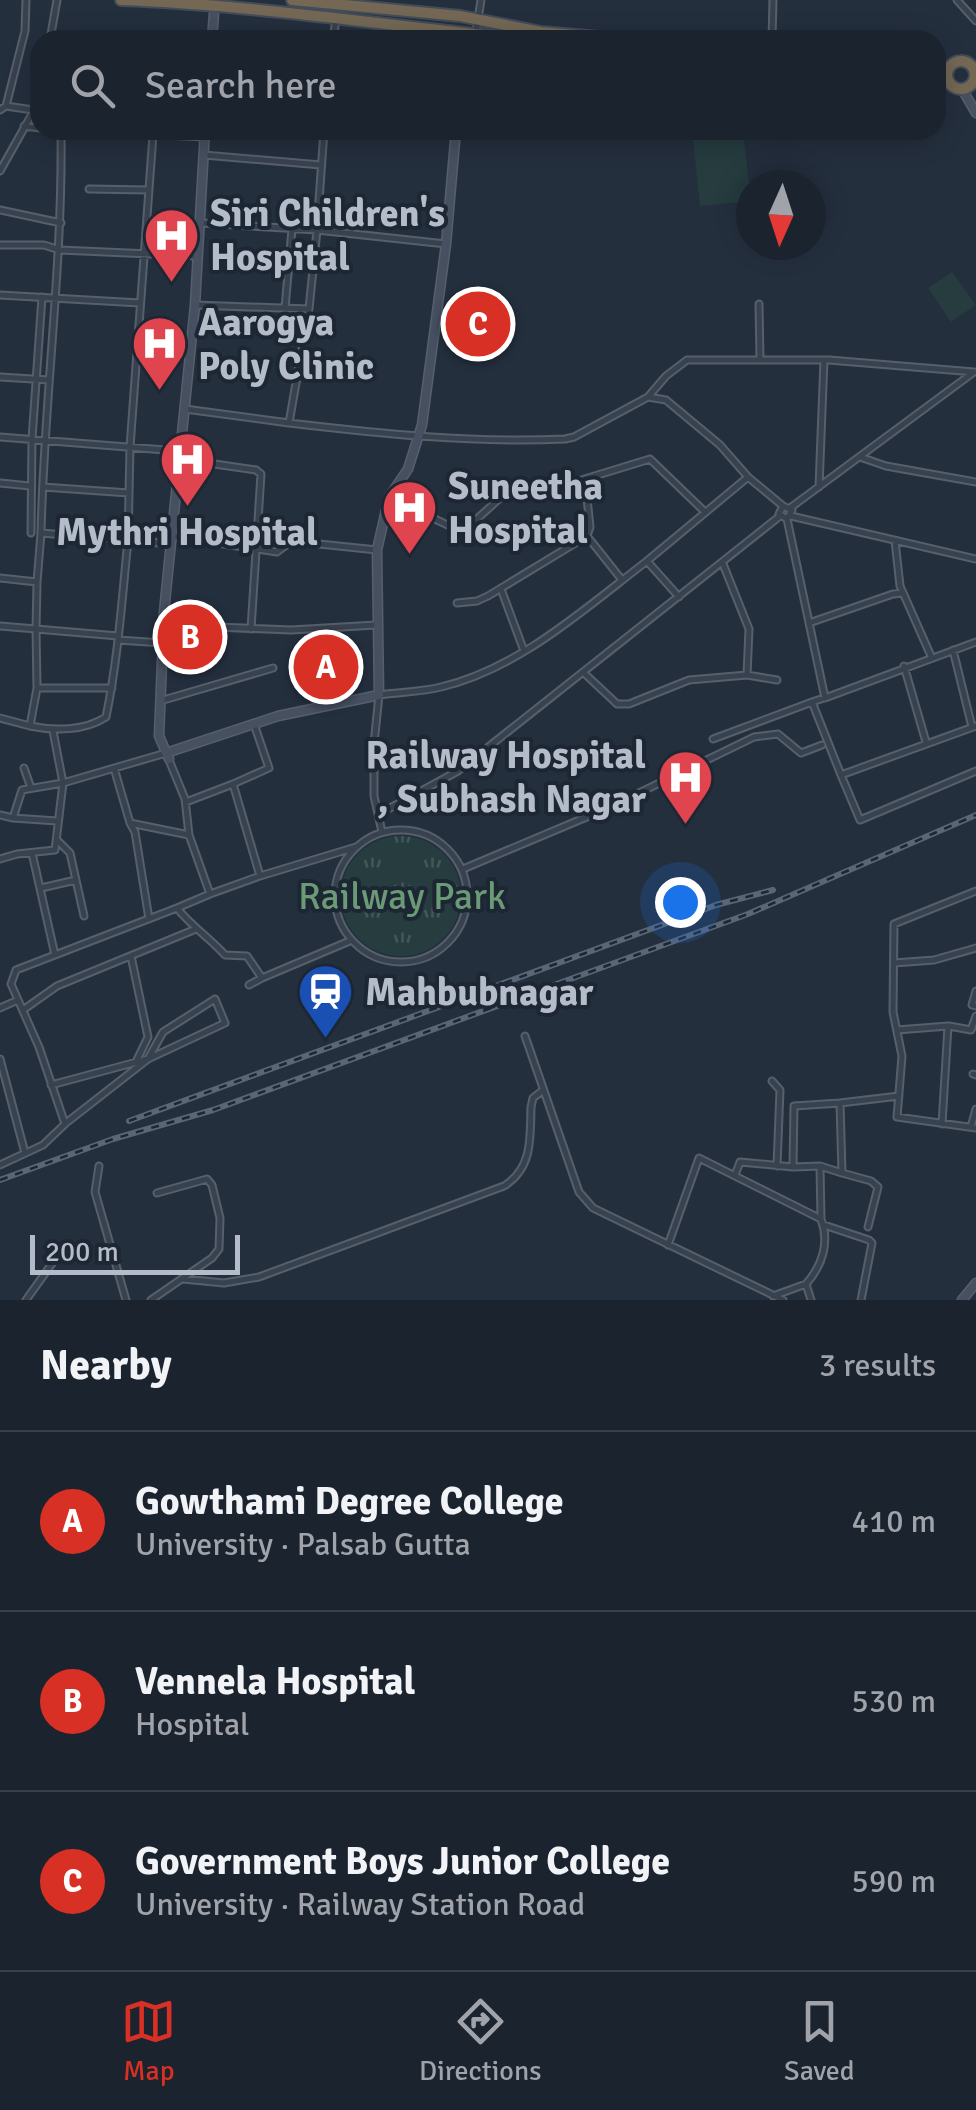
<!DOCTYPE html>
<html lang="en">
<head>
<meta charset="utf-8">
<style>
  body { margin:0; font-family:Signika,sans-serif; background:#242b36; color:#f1f3f6 }
  .compass { position:absolute; left:736px; top:170px; width:90px; height:90px; border-radius:50%; background:#1b232e; box-shadow:0 5px 25px #0003; rotate:183deg }
  .scale { position:absolute; left:30px; bottom:25px; width:210px; box-sizing:border-box; padding-left:10px; border:5px solid #b4bcc9; border-top:0; font-size:28px; line-height:35px; white-space:nowrap; color:#b4bcc9; -webkit-text-stroke:8px #1d2633; paint-order:stroke }
  .you { position:absolute; left:680px; top:902px; width:35px; height:35px; margin:-25px; border:8px solid #fff; border-radius:50%; background:#1a73e8; box-shadow:0 0 0 15px #1a73e833 }
  .badge { display:grid; place-items:center; width:65px; height:65px; border-radius:50%; background:#d93025; color:#fff; font-size:32px; font-weight:700 }
  .pin { position:absolute; translate:-50% -50%; border:5px solid #fff; box-shadow:0 2px 10px #0006 }
  .list { margin:0; padding:0; list-style:none }
  h2 { display:flex; justify-content:space-between; align-items:center; height:130px; margin:0; padding:0 40px; font-size:42px }
  h2 small { font-size:32px; font-weight:400; color:#a0a4aa }
  .list li { display:grid; grid-template-columns:65px 1fr auto; gap:30px; align-items:center; box-sizing:border-box; height:180px; padding:0 40px; border-top:2px solid #39404a }
  .list b { display:block; font-size:38px; white-space:nowrap }
  .list p { margin:0; font-size:32px; white-space:nowrap; color:#a0a4aa }
  .list em { font-size:32px; font-style:normal; color:#a0a4aa }
  .icon { flex:none; width:55px; height:55px; fill:none; stroke:currentColor; stroke-width:2; stroke-linecap:round; stroke-linejoin:round }
  .map { position:relative; flex:none; width:976px; height:1300px; overflow:hidden }
  .search { position:absolute; background:#1b232e; box-shadow:0 5px 25px #0003; left:30px; right:30px; top:30px; height:110px; display:flex; align-items:center; gap:25px; box-sizing:border-box; padding:0 35px; border-radius:30px; color:#a0a4aa; font-size:38px }
  .sheet { height:670px; background:#1b232e }
  nav { display:flex; justify-content:space-around; align-items:center; box-sizing:border-box; height:140px; border-top:2px solid #39404a; background:#1b232e; font-size:28px; color:#a0a4aa }
  nav a { display:grid; justify-items:center; gap:5px }
  nav .on { color:#d93025 }
  .map>svg:first-child { display:block }
  .park { fill:url(#park-tufts) }
  .pitch { fill:#263c3f }
  .lines { fill:none; stroke-linecap:round; stroke-linejoin:round }
  .street-casing { stroke:#565f6c; stroke-width:9 }
  .secondary-casing { stroke:#565f6c; stroke-width:11 }
  .highway-casing { stroke:#434c59; stroke-width:14 }
  .street { stroke:#38414e; stroke-width:5 }
  .secondary { stroke:#465061; stroke-width:8 }
  .highway { stroke:#746855; stroke-width:10 }
  .rail-casing { stroke:#5a6575; stroke-width:6 }
  .rail { stroke:#1d2633; stroke-width:2.5; stroke-dasharray:8; stroke-linecap:butt }
  .labels { text-anchor:middle; dominant-baseline:central; stroke-width:8; stroke-linejoin:round; paint-order:stroke }
  .poi-label { font-size:38px; font-weight:bold; fill:#b4bcc9; stroke:#1d2633; text-anchor:start }
  .park-label { font-size:38px; fill:#6b9a76; stroke:#1d2633 }
</style>
</head>
<body>
<div class="map">
<svg width="976" height="1300" viewBox="0 0 976 1300">
  <defs>
    <pattern id="park-tufts" width="24" height="20" patternUnits="userSpaceOnUse" patternTransform="scale(2.5)"><rect width="24" height="20" fill="#263c3f"/><path d="M3 7l-1-3M5 7V3M7 7l1-3M15 17l-1-3M17 17v-4M19 17l1-3" fill="none" stroke="#435659"/></pattern>
  </defs>
  <rect width="100%" height="100%" fill="#242f3e"/>
  <path class="park" d="M341 896a60 60 0 1 1 120 0a60 60 0 1 1-120 0Z"/>
  <path class="pitch" d="M692 130H743L751 201 700 206Z
    M952 272 976 305 951 322 928 288Z"/>
  <g class="lines">
    <defs>
      <path id="street" d="M957 0 976 21
        M476 32 481 0
        M50 40 57 0
        M333 40 336 19
        M772 40 773 0
        M6 106 25 31 26 0
        M0 110 6 106 33 110
        M24 126 40 128
        M61 130C63 265 44 399 41 533L128 540C122 599 118 659 106 717 85 731 54 731 30 726L37 688H112
        M69 130 204 137
        M324 130 317 230 446 244
        M153 135 130 447 128 540 170 544
        M204 155 321 165
        M0 171 32 114 40 86
        M89 189 148 190
        M0 210 61 223
        M0 245H44L60 250 195 256
        M0 295 140 303
        M759 304 760 359
        M195 305 309 309
        M285 308 292 229
        M0 377 49 380
        M648 397 666 376 687 360H829L974 372
        M185 409 289 423 309 309 317 230 201 223
        M289 423C383 434 471 443 565 439L574 437 648 397 666 400 720 445 748 477 783 506
        M0 437 178 451
        M860 457 886 466 976 482
        M180 459 256 470 261 474 251 629
        M0 483 30 486
        M43 487 129 493
        M819 487 824 360
        M389 497 460 531 466 529 500 498 575 482 650 459 705 512
        M790 508 974 372
        M791 516 976 559
        M787 519 779 514 783 506 792 510 787 519 825 698 976 642
        M31 533 32 439 42 297
        M171 536 277 552 289 543 300 542 377 550
        M587 536 622 580
        M895 541 900 586 931 656
        M647 561 748 477
        M723 564 749 629 747 675 777 680
        M0 578 37 582 41 533
        M501 589 524 651
        M457 603 477 601 488 596 587 536 590 527 585 479
        M809 623 893 594 903 593
        M164 625 291 630 376 625
        M0 626 36 629 37 583
        M118 640 163 643
        M953 650 972 727
        M904 666 926 742
        M583 672 617 704H629L689 680 747 675
        M37 688 36 629 118 636
        M824 698 812 702 841 775
        M160 701 273 668
        M0 718 30 726
        M976 726 841 775 860 820 976 771
        M53 731 63 783 166 753
        M713 739 812 702
        M169 760 185 799 189 835 210 894 177 908C191 926 210 938 225 955L247 956 262 978 352 940
        M24 768 31 788
        M114 768 130 823
        M233 784 269 768 254 724
        M186 802 233 784 260 876 210 894
        M379 814 458 771 780 516
        M0 815 13 818 22 790 63 783 55 850 17 854 0 859
        M13 818 57 821
        M335 896a66 66 0 1 1 132 0a66 66 0 1 1-132 0Z
        M382 832 374 796V744L379 695C399 692 422 692 441 687 520 668 584 609 647 561L679 597
        M57 840 70 853 84 916
        M32 853 55 955
        M463 869 608 808 754 737 778 734 801 753 822 745
        M260 876 356 847
        M41 888 76 880
        M976 891 894 924 893 1012 902 1056 897 1117 976 1128
        M149 919 135 832 130 823 189 835
        M131 956 148 1037 136 1062
        M894 963 934 960 976 948
        M249 985 262 978
        M976 991 972 1005 976 1006
        M0 1008 18 1000
        M23 1010 57 986 196 929
        M949 1026 971 1030 976 1016
        M897 1030 948 1026 942 1124
        M525 1036 579 1192 593 1208 783 1300
        M0 1059 25 1153
        M973 1074 976 1075
        M772 1081 780 1090 777 1166
        M51 1085 148 1059 225 1023 215 999 163 1032 148 1059 66 1123
        M840 1103 899 1096
        M971 1127 976 1109
        M0 1165 43 1145 65 1124 39 1047 11 984 16 970 177 908
        M99 1166 95 1192 126 1300
        M820 1166 793 1167 794 1106 840 1103 842 1173 820 1166 821 1219
        M842 1173 871 1181 878 1187 868 1227
        M735 1175 740 1162 793 1167
        M824 1225 869 1240 872 1243 861 1300
        M668 1245 699 1158 821 1219C830 1243 822 1266 806 1284
        M183 1279 224 1283 259 1277 504 1186C533 1168 530 1138 531 1107L533 1098 542 1091
        M773 1296 806 1284 811 1300
        M26 1300 61 1251
        M151 1300 212 1258 219 1249 220 1218 212 1185 207 1179 157 1193"/>
      <path id="secondary" d="M212 40 215 0
        M962 89 976 113
        M166 753 278 716 379 695 377 550 389 497 408 469 422 425 446 244 456 130
        M169 759 159 736 164 612 195 305 205 130
        M962 1300 976 1283"/>
      <path id="highway" d="M121 0C259 5 394 27 531 40
        M292 0 460 16 541 32 633 40
        M947 75a14 14 0 1 1 28 0a14 14 0 1 1-28 0Z"/>
    </defs>
    <use href="#street" class="street-casing"/>
    <use href="#secondary" class="secondary-casing"/>
    <use href="#highway" class="highway-casing"/>
    <use href="#street" class="street"/>
    <use href="#secondary" class="secondary"/>
    <use href="#highway" class="highway"/>
    <defs>
      <path id="rail" d="M129 1121 716 905 773 890
        M0 1180 113 1139 213 1110 748 914 976 815"/>
    </defs>
    <use href="#rail" class="rail-casing"/>
    <use href="#rail" class="rail"/>
  </g>
  <defs>
    <symbol id="hospital-pin" viewBox="-11 -11 22 30"><path d="M0 17L-7.5 6A9.5 9.5 0 1 1 7.5 6Z" fill="#e0444e" stroke="#1d2633"/><path d="M-5-5h3v3.5h4V-5h3V5h-3V1.5h-4V5h-3Z" fill="#fff"/></symbol>
    <symbol id="station-pin" viewBox="-11 -11 22 30"><path d="M0 17L-7.5 6A9.5 9.5 0 1 1 7.5 6Z" fill="#1a4fb4" stroke="#1d2633"/><path d="M-3-6H3Q5-6 5-4V2Q5 4 3 4L4.5 6H3L1.5 4h-3L-3 6H-4.5L-3 4Q-5 4-5 2V-4Q-5-6-3-6ZM-3.5-4v3h7v-3ZM-3.5 1v1.5H-2V1ZM2 1v1.5H3.5V1Z" fill="#fff"/></symbol>
  </defs>
  <g fill-rule="evenodd">
    <use href="#hospital-pin" x="140" y="204" width="63" height="86"/>
    <use href="#hospital-pin" x="128" y="312" width="63" height="86"/>
    <use href="#hospital-pin" x="156" y="428" width="63" height="86"/>
    <use href="#hospital-pin" x="378" y="476" width="63" height="86"/>
    <use href="#hospital-pin" x="654" y="746" width="63" height="86"/>
    <use href="#station-pin" x="294" y="960" width="63" height="86"/>
  </g>
  <g class="labels">
    <g class="poi-label">
      <text x="210" y="213">Siri Children's<tspan x="210" dy="44">Hospital</tspan></text>
      <text x="198" y="322">Aarogya<tspan x="198" dy="44">Poly Clinic</tspan></text>
      <text x="448" y="486">Suneetha<tspan x="448" dy="44">Hospital</tspan></text>
      <text x="187" y="532" text-anchor="middle">Mythri Hospital</text>
      <text x="646" y="755" text-anchor="end">Railway Hospital<tspan x="646" dy="44">, Subhash Nagar</tspan></text>
      <text x="365" y="992">Mahbubnagar</text>
    </g>
    <g class="park-label">
      <text x="402" y="896">Railway Park</text>
    </g>
  </g>
</svg>
<svg class="compass" viewBox="-18 -18 36 36"><path d="M0-13l5 13h-10z" fill="#e53935"/><path d="M0 13l5-13h-10z" fill="#a0a4aa"/></svg>
<div class="scale">200 m</div>
<div class="you"></div>
<div class="pin badge" style="left:326px;top:667px">A</div>
<div class="pin badge" style="left:190px;top:637px">B</div>
<div class="pin badge" style="left:478px;top:324px">C</div>
<div class="search"><svg class="icon" aria-label="search" viewBox="0 0 24 24"><circle cx="10" cy="10" r="6"/><path d="M15 15l6 6"/></svg>Search here</div>
</div>
<section class="sheet">
<h2>Nearby<small>3 results</small></h2>
<ul class="list">
<li><span class="badge">A</span><div><b>Gowthami Degree College</b><p>University · Palsab Gutta</p></div><em>410 m</em></li>
<li><span class="badge">B</span><div><b>Vennela Hospital</b><p>Hospital</p></div><em>530 m</em></li>
<li><span class="badge">C</span><div><b>Government Boys Junior College</b><p>University · Railway Station Road</p></div><em>590 m</em></li>
</ul>
</section>
<nav>
<a class="on"><svg class="icon" aria-label="map" viewBox="0 0 24 24"><path d="M3 6l6-2 6 2 6-2v14l-6 2-6-2-6 2zM9 4v14M15 6v14"/></svg>Map</a>
<a><svg class="icon" aria-label="directions" viewBox="0 0 24 24"><path d="M12 3l9 9-9 9-9-9zM9 14v-3h6M13 9l2 2-2 2"/></svg>Directions</a>
<a><svg class="icon" aria-label="saved" viewBox="0 0 24 24"><path d="M7 4h10v16l-5-4-5 4z"/></svg>Saved</a>
</nav>
</body>
</html>
